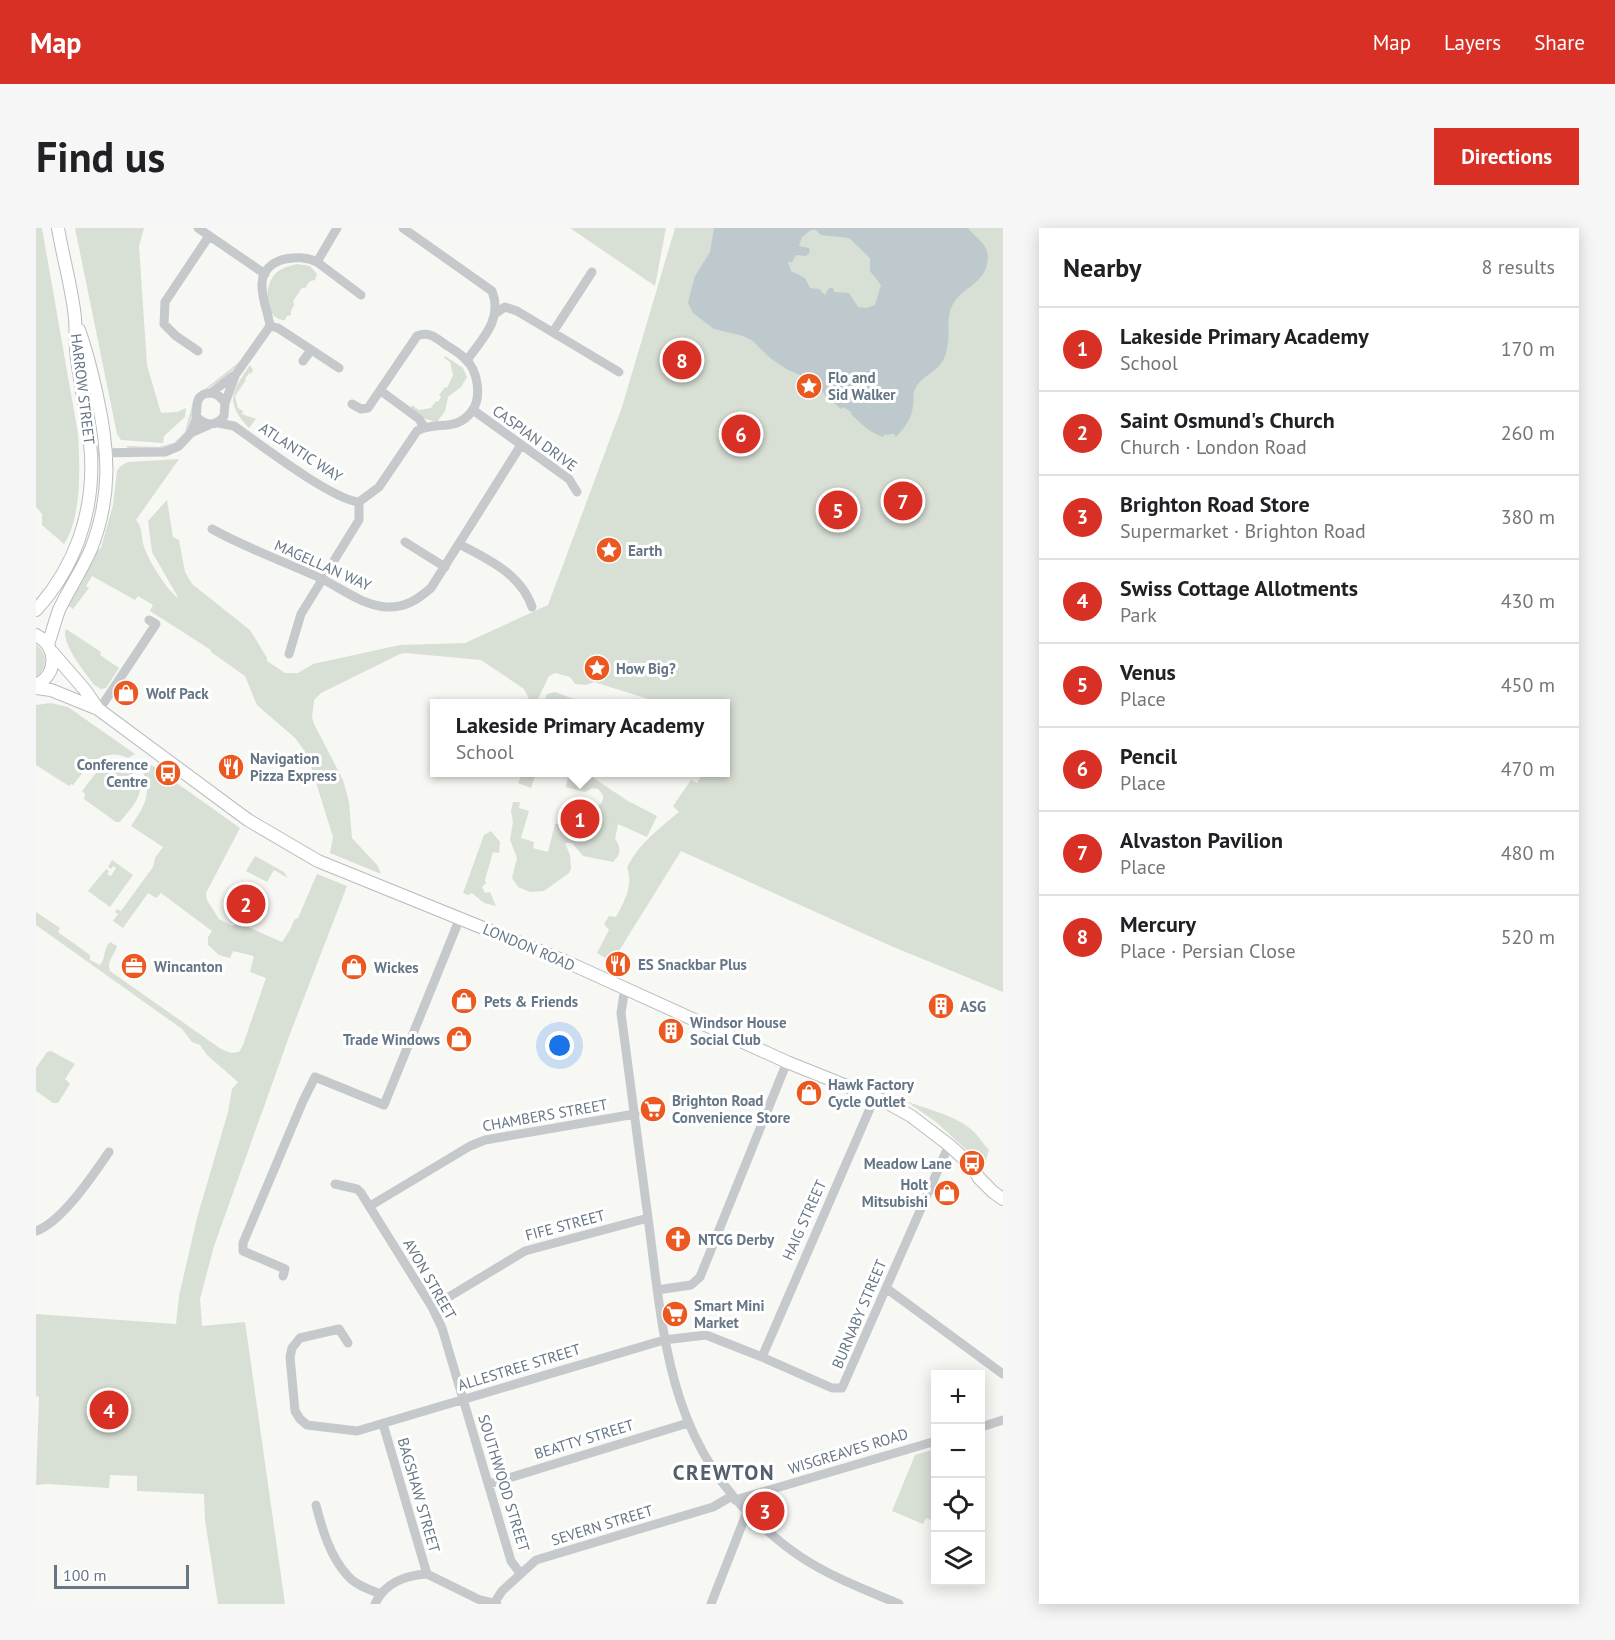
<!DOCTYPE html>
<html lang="en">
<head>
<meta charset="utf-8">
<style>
  body { margin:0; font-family:"PT Sans",sans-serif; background:#f6f6f6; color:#202124 }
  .controls { position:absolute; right:18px; bottom:18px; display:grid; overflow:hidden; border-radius:0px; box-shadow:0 3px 15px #0003 }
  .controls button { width:54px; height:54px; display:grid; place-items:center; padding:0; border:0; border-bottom:2px solid #e0e0e0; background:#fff; color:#202124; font:30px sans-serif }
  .scale { position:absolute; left:18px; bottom:15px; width:135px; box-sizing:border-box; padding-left:6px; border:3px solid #657686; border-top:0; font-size:16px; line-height:21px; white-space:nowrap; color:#657686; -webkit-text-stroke:4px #fff; paint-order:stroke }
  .you { position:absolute; left:524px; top:818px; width:21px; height:21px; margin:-15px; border:4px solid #fff; border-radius:50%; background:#1a73e8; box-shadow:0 0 0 9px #1a73e833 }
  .badge { display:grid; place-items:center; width:39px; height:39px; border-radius:50%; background:#d93025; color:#fff; font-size:20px; font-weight:700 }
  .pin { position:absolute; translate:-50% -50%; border:3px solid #fff; box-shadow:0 2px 6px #0006 }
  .popup { position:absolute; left:394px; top:471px; width:300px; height:78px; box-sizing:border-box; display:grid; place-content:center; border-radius:0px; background:#fff; filter:drop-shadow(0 2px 4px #0005); font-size:20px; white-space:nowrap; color:#757577 }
  .popup b { font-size:22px; color:#202124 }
  .popup::after { content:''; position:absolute; left:50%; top:100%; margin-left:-12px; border:12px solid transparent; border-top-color:#fff }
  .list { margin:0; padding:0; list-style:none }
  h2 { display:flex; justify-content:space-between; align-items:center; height:78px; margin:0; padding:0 24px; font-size:26px }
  h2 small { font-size:20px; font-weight:400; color:#757577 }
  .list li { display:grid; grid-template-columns:39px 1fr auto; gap:18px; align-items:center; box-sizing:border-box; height:84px; padding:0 24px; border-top:2px solid #e0e0e0 }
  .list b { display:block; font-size:22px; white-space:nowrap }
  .list p { margin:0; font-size:20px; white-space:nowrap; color:#757577 }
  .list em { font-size:20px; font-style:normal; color:#757577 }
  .icon { flex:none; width:33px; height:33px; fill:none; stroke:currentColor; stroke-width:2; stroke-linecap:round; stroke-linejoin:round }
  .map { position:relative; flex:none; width:967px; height:1376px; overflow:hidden; border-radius:0px }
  header { display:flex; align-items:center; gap:36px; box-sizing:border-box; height:84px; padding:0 30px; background:#d93025; color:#fff }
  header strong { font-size:28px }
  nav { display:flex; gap:33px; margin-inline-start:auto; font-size:21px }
  .intro { display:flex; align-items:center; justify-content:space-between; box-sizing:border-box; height:144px; padding:0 36px }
  h1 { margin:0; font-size:42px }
  .button { padding:15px 27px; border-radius:0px; background:#d93025; color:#fff; font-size:21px; font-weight:700 }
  main { display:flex; gap:36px; padding:0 36px }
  aside { flex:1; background:#fff; border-radius:0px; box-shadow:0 3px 15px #0003 }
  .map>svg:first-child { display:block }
  .green { fill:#d8dfd5 }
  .water { fill:#bec9ce; fill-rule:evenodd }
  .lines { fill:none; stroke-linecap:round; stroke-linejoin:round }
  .major-casing { stroke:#b8bcc0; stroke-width:14 }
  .minor { stroke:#c5c9cc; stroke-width:9 }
  .major { stroke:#fff; stroke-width:12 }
  .labels { text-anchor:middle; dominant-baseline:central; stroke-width:6; stroke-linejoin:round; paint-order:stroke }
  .poi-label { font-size:15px; font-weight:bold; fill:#657686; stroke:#fff; text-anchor:start }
  .street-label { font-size:15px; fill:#657686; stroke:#fff }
  .district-label { font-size:21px; font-weight:bold; letter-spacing:1.5px; fill:#535f6b; stroke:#fff }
</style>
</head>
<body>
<header>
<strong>Map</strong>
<nav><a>Map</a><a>Layers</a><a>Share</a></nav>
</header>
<div class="intro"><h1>Find us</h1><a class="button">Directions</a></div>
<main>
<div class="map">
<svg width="967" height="1376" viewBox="0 0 967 1376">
  <rect width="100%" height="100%" fill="#f7f7f4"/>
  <path class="green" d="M0 0H6L42 206C44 236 46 290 28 316L6 297V286L0 279Z
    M39 0H108L103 18 111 137 125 185 141 184 150 180 149 189 128 208 127 215 85 212 81 206Z
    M534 0H630L619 58Z
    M639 0H967V764L855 718 645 623 576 734 561 725 573 702 568 696 573 688 580 689C588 674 598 657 591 640 602 616 624 600 643 584L637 578 655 552 661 555 667 545 690 544V476L625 475 558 454 550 457 539 456 534 449 519 445 513 448 500 475H495L488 461 445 432 369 425 364 426 285 465 278 472 276 490 278 496 307 552 313 574 316 610 342 638 345 646 294 625 297 609 273 532 268 522 259 510 221 477 209 448 175 424V422L114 383 117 377 102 368 99 372 56 348 50 358 53 360 37 381 31 377 49 348 58 325 65 320 77 277 81 243C84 238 87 236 93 234L143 231 100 292C107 300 105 309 108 319 114 335 130 361 143 371L116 324 112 293 131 272 137 309 143 312 149 344 156 356 214 402 231 430V433L249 445H262L277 436 364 417 429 415 512 377 586 179Z
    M261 36 274 38 281 46 279 52 274 53 269 60H266L257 73 258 77 255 83V87L251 88 249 92C228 92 227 59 239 46 245 40 253 38 261 36Z
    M409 128 427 140 431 149 425 159 412 169 409 183 401 194 389 191 374 181 376 177 383 182 395 180 400 173 402 174 405 169 403 167 409 159 411 160 417 147 414 134 408 130Z
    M202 135H203L190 149 168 163 157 183 151 204 142 215 131 220H92L90 218 123 219 138 215 149 204 158 170Z
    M214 137 217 142 215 146 213 145 209 151 210 152 199 168 202 180 207 183 206 186 220 191 213 200C188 174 196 163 214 137Z
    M30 401 65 424 64 427 83 440 70 460 65 461 58 457C50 445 24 415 30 401Z
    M0 416C12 426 12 440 0 449Z
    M519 464 543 473 542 475H507L511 466Z
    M15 475 32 479 99 526 92 530C66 518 51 539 37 557L35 556 33 558 0 537V477Z
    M107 531 204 600 170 665 171 672 183 691 196 698 203 695 246 714 254 702 258 692 262 690 281 646 311 658 254 806 178 1018 164 1071 166 1098 209 1094 249 1376H182L169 1292 168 1266 101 1263V1248L74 1247 73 1260 12 1256 0 1257 3 1169 0 1168V1086L140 1096 143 1068 161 990 192 884 196 861 202 854 171 827 164 817 156 814 146 801 0 697V684L24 700 22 704 54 727V732L64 737C70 730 67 721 74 714L81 718C79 727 70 733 74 743L185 821 195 825 203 824 207 817 230 750 214 744 218 728 197 723 194 730 183 727 172 717V709L176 703 125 665 120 670 112 665 87 700 77 693 82 686 79 684 81 681 85 683 117 639 119 630 127 619 95 598C104 584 114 572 110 554 108 546 105 540 107 531Z
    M76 536C92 537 110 551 102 569 98 578 90 586 84 594H80L48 571 49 566 46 563 63 541Z
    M487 544 500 545 495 560 482 555Z
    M531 544 550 545 592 573 621 588 611 609 582 596 579 611C585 619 586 626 577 634L547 628 536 615H529L534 627 535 641 533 645 508 663 494 664 482 659 476 650 481 630 474 612 477 594 475 583 477 574H484L483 580 493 583 485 610 498 614 497 620 512 624 519 596H531L532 604 549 603V582L552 583 553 579C562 580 568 576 567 567L562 561 556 560 549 564 530 559 532 549 530 548Z
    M455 603 464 614 463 625 457 624 449 652 450 655 446 659 449 665 454 664 460 678 448 675 436 665 432 667 427 665 448 607Z
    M219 628 248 644 252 650 238 642 231 654 210 643Z
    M76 632 97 647 74 679 52 663 70 641 73 643 71 646 75 648 80 640 77 638 75 641 72 639Z
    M15 823 39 836 29 851 34 856 22 875H17L0 863V840L11 824Z
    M870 873C892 882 916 886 935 901 942 907 947 916 953 922L948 938 900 894Z
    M899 1221V1294L890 1290 887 1296 856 1283 879 1227Z"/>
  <path class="water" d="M678 0H932C939 9 952 16 952 29 951 56 927 58 917 76 909 91 915 105 911 121 907 144 888 145 880 159 876 165 878 171 877 177 876 191 869 199 860 209L858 206 848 207 847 209C833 204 825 196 815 186V184L807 179 805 181 790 168 777 152 752 142 734 130 717 113 707 108 678 101 657 85 652 75 654 66 659 48 674 24ZM775 2H780L785 7 813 10 834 30V43L845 57 839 77 831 80 822 79 813 65 798 64 797 60H793L789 67 783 61 774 60 769 50 755 43 752 34H756L760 27 770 28 774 24 773 20 763 18 766 9Z"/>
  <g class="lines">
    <defs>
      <path id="major" d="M0 382C39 339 58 285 55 227 53 195 45 163 41 131 39 118 40 104 39 90 36 60 27 30 22 0
        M0 407C22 419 22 446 0 457
        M12 416C16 405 19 393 23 382 33 361 46 342 55 321 76 268 73 222 61 168 56 145 51 124 43 102
        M16 424 49 462 62 481
        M0 460 15 462 62 481 212 592 282 633 531 734 751 834 848 873 875 888 913 917 936 938 943 950 957 964 967 971"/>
    </defs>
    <use href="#major" class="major-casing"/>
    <path class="minor" d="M162 0 229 46
      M367 0 456 63C467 91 447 110 431 132
      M281 34 325 67
      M460 85 469 79 481 83 583 144
      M234 98 242 100 303 140
      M517 104 556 44
      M162 123 140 108 128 96 129 74 173 8
      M267 133 275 122
      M345 163 383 191 388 199
      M175 165 200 146 234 98C232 83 225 70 226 55 228 29 263 25 281 34L301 0
      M189 175 199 148
      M437 182 533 251 541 264
      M182 195 198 198C225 217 295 271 323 274L343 259 381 203C400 192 420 205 436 183 446 169 442 142 429 131 424 125 416 121 410 117 400 110 393 103 381 108L332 180 325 181 316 176
      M155 205C156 200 159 196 160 191 162 181 157 166 174 165 181 165 185 169 189 175L188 188C180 199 169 198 160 188
      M55 225 129 224 143 218 155 205 173 197
      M176 301C210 320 247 333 282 349 304 359 325 377 350 379 369 380 381 372 395 360L485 217
      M369 314 409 339
      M423 316C452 331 485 346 496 379
      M253 426 265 386 323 292V274
      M63 482 120 396 113 392
      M589 759 585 785C594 858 605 932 614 1005 628 1117 636 1218 726 1298 738 1309 751 1320 765 1329 795 1349 830 1362 863 1376
      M299 956 321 961 325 965 396 1079 406 1100 475 1333 484 1345
      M334 978 434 918 449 912 599 886
      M0 1003C26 994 57 947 73 924
      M247 1048 249 1041 207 1023V1015L267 873 279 849 348 877 424 690
      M850 1060 967 1146
      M621 1062 655 1057 664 1049 751 834
      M396 1079 489 1023 612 990
      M312 1115 303 1101 264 1110 256 1120 254 1129 259 1183 264 1191 271 1197 321 1203 628 1112 670 1107 726 1129 796 1160H806L913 917
      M726 1129 839 869
      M347 1196 391 1346
      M945 1199 967 1192
      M453 1256 652 1195
      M699 1272 900 1213
      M280 1277C286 1301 294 1328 311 1347 319 1357 333 1361 344 1366
      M391 1346 444 1372 461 1376
      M459 1374 466 1363 500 1332 677 1279 696 1268
      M339 1376C348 1355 370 1347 391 1346
      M675 1376 711 1284"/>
    <use href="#major" class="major"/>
  </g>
  <defs>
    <symbol id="sight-disc" viewBox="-11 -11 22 22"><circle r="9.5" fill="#eb5820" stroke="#fff"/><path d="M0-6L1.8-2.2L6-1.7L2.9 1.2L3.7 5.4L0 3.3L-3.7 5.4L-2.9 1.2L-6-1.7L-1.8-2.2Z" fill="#fff"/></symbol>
    <symbol id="shop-disc" viewBox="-11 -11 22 22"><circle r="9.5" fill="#eb5820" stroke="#fff"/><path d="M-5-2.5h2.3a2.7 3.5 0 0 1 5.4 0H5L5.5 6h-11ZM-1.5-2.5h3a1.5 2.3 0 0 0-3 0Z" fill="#fff"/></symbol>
    <symbol id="restaurant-disc" viewBox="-11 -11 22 22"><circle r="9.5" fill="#eb5820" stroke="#fff"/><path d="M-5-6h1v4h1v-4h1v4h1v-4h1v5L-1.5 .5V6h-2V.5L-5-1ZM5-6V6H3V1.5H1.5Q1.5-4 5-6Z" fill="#fff"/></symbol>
    <symbol id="bus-disc" viewBox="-11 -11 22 22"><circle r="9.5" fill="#eb5820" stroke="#fff"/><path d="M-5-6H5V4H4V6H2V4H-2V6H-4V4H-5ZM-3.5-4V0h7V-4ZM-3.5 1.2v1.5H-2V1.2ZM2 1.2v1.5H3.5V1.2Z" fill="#fff"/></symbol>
    <symbol id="office-disc" viewBox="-11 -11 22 22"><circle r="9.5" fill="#eb5820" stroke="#fff"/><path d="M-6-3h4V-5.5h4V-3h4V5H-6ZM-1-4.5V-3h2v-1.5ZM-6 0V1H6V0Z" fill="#fff"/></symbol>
    <symbol id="building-disc" viewBox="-11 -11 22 22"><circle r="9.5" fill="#eb5820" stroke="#fff"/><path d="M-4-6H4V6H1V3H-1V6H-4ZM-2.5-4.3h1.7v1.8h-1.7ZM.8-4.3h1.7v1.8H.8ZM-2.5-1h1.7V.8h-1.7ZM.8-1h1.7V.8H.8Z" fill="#fff"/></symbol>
    <symbol id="supermarket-disc" viewBox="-11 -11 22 22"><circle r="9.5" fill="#eb5820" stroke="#fff"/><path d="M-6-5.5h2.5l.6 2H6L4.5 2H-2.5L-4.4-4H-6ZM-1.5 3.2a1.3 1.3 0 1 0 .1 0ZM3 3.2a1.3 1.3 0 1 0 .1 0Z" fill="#fff"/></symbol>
    <symbol id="church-disc" viewBox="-11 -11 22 22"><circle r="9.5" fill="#eb5820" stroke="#fff"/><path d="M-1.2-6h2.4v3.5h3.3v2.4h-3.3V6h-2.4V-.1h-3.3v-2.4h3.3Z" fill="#fff"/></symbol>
  </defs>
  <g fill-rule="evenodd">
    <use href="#sight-disc" x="758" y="143" width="30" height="30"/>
    <use href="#sight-disc" x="558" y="307" width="30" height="30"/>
    <use href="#sight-disc" x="546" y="425" width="30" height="30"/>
    <use href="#shop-disc" x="75" y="450" width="30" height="30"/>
    <use href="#restaurant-disc" x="180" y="524" width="30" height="30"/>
    <use href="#bus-disc" x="117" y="530" width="30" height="30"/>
    <use href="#restaurant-disc" x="567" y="721" width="30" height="30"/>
    <use href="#office-disc" x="83" y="723" width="30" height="30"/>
    <use href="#shop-disc" x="303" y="724" width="30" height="30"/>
    <use href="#shop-disc" x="413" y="758" width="30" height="30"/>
    <use href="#building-disc" x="890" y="763" width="30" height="30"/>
    <use href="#building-disc" x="620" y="788" width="30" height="30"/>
    <use href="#shop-disc" x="408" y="796" width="30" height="30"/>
    <use href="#shop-disc" x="758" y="850" width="30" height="30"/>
    <use href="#supermarket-disc" x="602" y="866" width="30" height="30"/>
    <use href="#bus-disc" x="921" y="920" width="30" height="30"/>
    <use href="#shop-disc" x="896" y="950" width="30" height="30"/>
    <use href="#church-disc" x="627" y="996" width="30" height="30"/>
    <use href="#supermarket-disc" x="624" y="1071" width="30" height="30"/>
  </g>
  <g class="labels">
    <g class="poi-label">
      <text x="792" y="149">Flo and<tspan x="792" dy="17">Sid Walker</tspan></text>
      <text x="592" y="322">Earth</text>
      <text x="580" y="440">How Big?</text>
      <text x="110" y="465">Wolf Pack</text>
      <text x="214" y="530">Navigation<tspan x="214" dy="17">Pizza Express</tspan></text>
      <text x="112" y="536" text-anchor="end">Conference<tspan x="112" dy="17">Centre</tspan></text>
      <text x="602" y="736">ES Snackbar Plus</text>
      <text x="118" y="738">Wincanton</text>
      <text x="338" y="739">Wickes</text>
      <text x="448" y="773">Pets &amp; Friends</text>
      <text x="924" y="778">ASG</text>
      <text x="654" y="794">Windsor House<tspan x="654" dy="17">Social Club</tspan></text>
      <text x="404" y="811" text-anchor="end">Trade Windows</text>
      <text x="792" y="856">Hawk Factory<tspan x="792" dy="17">Cycle Outlet</tspan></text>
      <text x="636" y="872">Brighton Road<tspan x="636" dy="17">Convenience Store</tspan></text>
      <text x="916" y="935" text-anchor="end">Meadow Lane</text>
      <text x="892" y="956" text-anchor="end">Holt<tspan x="892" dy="17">Mitsubishi</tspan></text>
      <text x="662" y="1011">NTCG Derby</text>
      <text x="658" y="1077">Smart Mini<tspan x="658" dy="17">Market</tspan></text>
    </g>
    <g class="street-label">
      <text transform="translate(47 161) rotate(83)">HARROW STREET</text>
      <text transform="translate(499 210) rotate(36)">CASPIAN DRIVE</text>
      <text transform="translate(265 224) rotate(33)">ATLANTIC WAY</text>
      <text transform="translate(287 337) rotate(24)">MAGELLAN WAY</text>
      <text transform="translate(493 719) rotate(23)">LONDON ROAD</text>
      <text transform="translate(509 887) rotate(-10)">CHAMBERS STREET</text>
      <text transform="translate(768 992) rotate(-66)">HAIG STREET</text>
      <text transform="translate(529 997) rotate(-15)">FIFE STREET</text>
      <text transform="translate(394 1051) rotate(60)">AVON STREET</text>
      <text transform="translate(823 1086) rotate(-67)">BURNABY STREET</text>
      <text transform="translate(483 1139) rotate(-17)">ALLESTREE STREET</text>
      <text transform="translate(548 1211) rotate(-17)">BEATTY STREET</text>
      <text transform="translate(812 1223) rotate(-17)">WISGREAVES ROAD</text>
      <text transform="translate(468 1255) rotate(73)">SOUTHWOOD STREET</text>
      <text transform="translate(383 1267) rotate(74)">BAGSHAW STREET</text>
      <text transform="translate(566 1297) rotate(-17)">SEVERN STREET</text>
    </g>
    <g class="district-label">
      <text x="688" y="1244">CREWTON</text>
    </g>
  </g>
</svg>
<div class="controls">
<button>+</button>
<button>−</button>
<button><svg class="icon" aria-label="locate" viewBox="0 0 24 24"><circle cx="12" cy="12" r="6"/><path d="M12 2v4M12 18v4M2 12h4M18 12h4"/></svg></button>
<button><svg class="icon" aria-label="layers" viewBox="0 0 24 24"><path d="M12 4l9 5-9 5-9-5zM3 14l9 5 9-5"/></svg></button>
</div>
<div class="scale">100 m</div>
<div class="you"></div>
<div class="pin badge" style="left:544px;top:591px">1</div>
<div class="popup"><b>Lakeside Primary Academy</b>School</div>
<div class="pin badge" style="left:210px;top:676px">2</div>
<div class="pin badge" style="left:729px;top:1283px">3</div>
<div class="pin badge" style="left:73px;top:1182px">4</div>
<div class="pin badge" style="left:802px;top:282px">5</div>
<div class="pin badge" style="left:705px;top:206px">6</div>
<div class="pin badge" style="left:867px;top:273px">7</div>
<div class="pin badge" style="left:646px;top:132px">8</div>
</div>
<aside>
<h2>Nearby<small>8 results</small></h2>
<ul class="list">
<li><span class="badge">1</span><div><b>Lakeside Primary Academy</b><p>School</p></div><em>170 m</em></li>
<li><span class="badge">2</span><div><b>Saint Osmund's Church</b><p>Church · London Road</p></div><em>260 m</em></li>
<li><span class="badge">3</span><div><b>Brighton Road Store</b><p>Supermarket · Brighton Road</p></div><em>380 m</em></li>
<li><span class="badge">4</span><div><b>Swiss Cottage Allotments</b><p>Park</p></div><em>430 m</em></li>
<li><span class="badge">5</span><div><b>Venus</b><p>Place</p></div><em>450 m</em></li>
<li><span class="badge">6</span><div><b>Pencil</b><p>Place</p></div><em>470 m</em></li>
<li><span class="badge">7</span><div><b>Alvaston Pavilion</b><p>Place</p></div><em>480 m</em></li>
<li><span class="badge">8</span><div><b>Mercury</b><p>Place · Persian Close</p></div><em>520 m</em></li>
</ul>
</aside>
</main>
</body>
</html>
